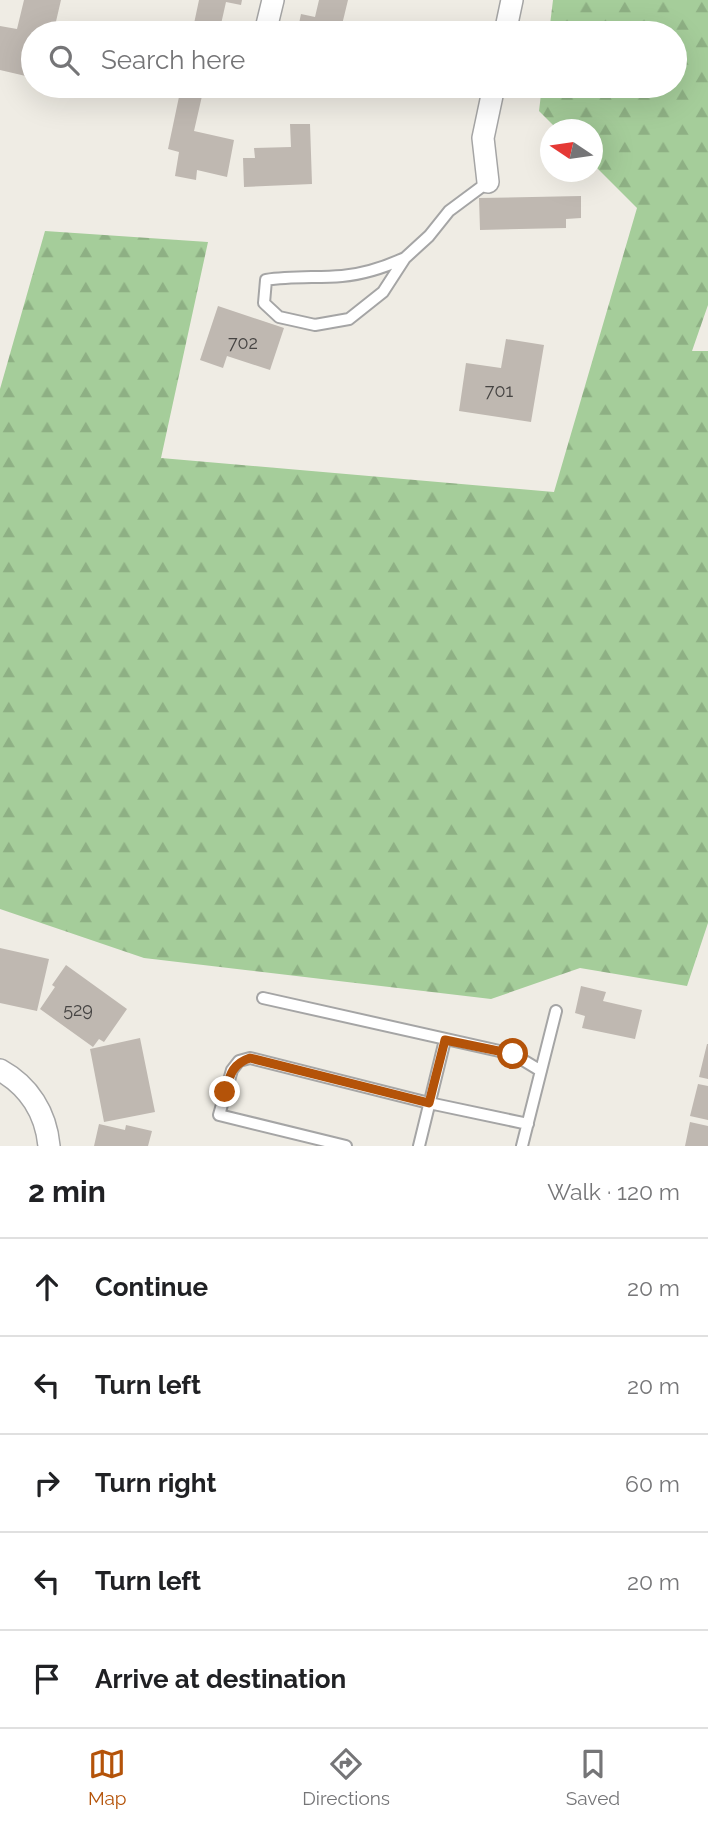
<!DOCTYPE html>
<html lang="en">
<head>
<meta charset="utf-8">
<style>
  body { margin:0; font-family:Raleway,sans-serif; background:#f2f2f2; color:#202124 }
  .compass { position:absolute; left:540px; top:119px; width:63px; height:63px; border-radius:50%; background:#fff; box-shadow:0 7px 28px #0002; rotate:283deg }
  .stop { position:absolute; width:21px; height:21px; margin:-16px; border:5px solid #b45309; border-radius:50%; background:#fff }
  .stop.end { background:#b45309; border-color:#fff; box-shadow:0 2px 7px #0008 }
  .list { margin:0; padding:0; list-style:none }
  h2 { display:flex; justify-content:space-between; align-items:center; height:91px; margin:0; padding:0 28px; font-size:30px }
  h2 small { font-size:23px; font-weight:400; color:#757577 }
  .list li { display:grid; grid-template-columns:46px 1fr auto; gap:21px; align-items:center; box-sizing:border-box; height:98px; padding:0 28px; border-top:2px solid #e0e0e0 }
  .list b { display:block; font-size:26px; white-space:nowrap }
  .list em { font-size:23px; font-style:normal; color:#757577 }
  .icon { flex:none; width:38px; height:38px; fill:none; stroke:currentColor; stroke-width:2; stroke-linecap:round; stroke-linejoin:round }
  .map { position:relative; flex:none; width:708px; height:1146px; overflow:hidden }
  .search { position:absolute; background:#fff; box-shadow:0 7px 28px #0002; left:21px; right:21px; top:21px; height:77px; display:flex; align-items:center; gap:18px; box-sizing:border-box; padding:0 24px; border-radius:38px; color:#757577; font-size:26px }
  .sheet { height:581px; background:#fff }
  nav { display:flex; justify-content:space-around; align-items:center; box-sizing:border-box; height:98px; border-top:2px solid #e0e0e0; background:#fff; font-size:19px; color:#757577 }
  nav a { display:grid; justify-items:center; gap:4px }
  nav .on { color:#b45309 }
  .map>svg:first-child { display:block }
  .forest { fill:url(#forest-firs) }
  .building { fill:#bfb8b1 }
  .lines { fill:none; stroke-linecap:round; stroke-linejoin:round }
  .lane-casing { stroke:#a5a5a5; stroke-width:14 }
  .street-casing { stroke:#a5a5a5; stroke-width:24 }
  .lane { stroke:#fff; stroke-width:10 }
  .street { stroke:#fff; stroke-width:21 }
  .route { stroke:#b45309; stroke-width:9 }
  .labels { text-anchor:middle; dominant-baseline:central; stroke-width:5; stroke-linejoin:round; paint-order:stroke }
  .number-label { font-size:18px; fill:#464443 }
</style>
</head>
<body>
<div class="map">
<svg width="708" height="1146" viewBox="0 0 708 1146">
  <defs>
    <pattern id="forest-firs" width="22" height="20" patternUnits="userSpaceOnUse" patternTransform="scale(1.75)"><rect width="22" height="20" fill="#a5cd9a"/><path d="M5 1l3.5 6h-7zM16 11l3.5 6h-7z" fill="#8eb084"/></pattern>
  </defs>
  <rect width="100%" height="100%" fill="#efece4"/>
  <path class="forest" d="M553 0H708V305L692 351H708V923L687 986 580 968 491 999 144 958 0 909V389L45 231 208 242 161 458 554 492 637 208 593 164 592 130 557 129 539 111 542 86H675V33H549Z"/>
  <path class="building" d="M24 0H61L54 30 41 27 40 33H33V63L30 77 0 70V26L17 29Z
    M199 0H242L241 5 226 2 219 33 201 31V33H192Z
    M319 0H348L340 33H297L301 14 315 17Z
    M180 92 202 96 194 131 234 140 227 177 197 170 196 180 175 176 179 152 168 149Z
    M290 124H310L312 184 244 187 243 158H255L254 148 291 147Z
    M581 196V218L566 219V228L480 230 479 198Z
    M218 306 284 328 270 370 227 356 223 368 200 360Z
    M506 339 544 345 531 422 459 411 466 363 501 368Z
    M0 948 49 959 37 1011 0 1003Z
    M66 965 127 1009 104 1042 99 1039 93 1047 40 1009 55 987 52 985Z
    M581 986 606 992 603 1001 642 1010 635 1039 582 1028 585 1016 575 1013Z
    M140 1038 155 1112 104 1122 90 1049Z
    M707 1044H708V1079L699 1077Z
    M698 1084 708 1086V1120L690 1116Z
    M690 1122 708 1126V1146H685Z
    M99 1124 125 1130 126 1125 152 1131 148 1146H94Z"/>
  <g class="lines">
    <defs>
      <path id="lane" d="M405 258C385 267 365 274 342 276 317 278 291 276 266 280L264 303 279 317 315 325 349 319 383 292 405 258 429 236 449 211 488 182
        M263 998 513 1054 541 1071
        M346 1146 219 1115 232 1070 239 1061 250 1058 429 1103 528 1124
        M419 1146 445 1040
        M522 1146 556 1011"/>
      <path id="street" d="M265 33 273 0
        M505 33 512 0
        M488 182 483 138 494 86
        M0 1070C29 1086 46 1113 49 1146"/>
    </defs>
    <use href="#lane" class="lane-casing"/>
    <use href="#street" class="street-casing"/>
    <use href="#lane" class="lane"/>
    <use href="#street" class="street"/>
  </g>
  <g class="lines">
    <path class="route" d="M225 1092C230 1075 232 1064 250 1058L429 1103 445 1040 513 1054"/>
  </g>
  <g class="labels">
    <g class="number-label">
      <text x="243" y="342">702</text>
      <text x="499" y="390">701</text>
      <text x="78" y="1009">529</text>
    </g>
  </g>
</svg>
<svg class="compass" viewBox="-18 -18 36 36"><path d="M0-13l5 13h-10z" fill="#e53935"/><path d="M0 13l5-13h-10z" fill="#757577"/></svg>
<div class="stop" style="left:513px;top:1054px"></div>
<div class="stop end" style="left:225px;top:1092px"></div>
<div class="search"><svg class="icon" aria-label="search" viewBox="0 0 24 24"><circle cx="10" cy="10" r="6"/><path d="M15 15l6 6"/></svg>Search here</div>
</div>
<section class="sheet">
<h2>2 min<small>Walk · 120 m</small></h2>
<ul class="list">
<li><svg class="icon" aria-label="ahead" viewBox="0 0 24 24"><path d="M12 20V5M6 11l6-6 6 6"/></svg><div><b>Continue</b></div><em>20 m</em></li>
<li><svg class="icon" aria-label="left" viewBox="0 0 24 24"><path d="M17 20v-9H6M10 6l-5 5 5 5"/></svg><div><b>Turn left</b></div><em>20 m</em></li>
<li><svg class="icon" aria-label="right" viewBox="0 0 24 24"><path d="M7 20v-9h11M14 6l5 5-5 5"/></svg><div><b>Turn right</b></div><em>60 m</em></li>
<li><svg class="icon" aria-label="left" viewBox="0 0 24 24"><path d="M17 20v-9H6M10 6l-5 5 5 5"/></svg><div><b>Turn left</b></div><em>20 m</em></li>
<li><svg class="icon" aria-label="arrive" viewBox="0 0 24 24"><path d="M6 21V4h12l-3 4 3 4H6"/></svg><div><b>Arrive at destination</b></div></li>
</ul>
</section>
<nav>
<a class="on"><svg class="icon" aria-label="map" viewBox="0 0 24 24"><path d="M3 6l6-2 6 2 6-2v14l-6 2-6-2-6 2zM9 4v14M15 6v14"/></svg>Map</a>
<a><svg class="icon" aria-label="directions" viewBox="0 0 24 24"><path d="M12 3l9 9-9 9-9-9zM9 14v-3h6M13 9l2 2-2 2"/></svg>Directions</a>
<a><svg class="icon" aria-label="saved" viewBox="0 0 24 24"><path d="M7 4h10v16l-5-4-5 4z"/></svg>Saved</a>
</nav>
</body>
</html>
